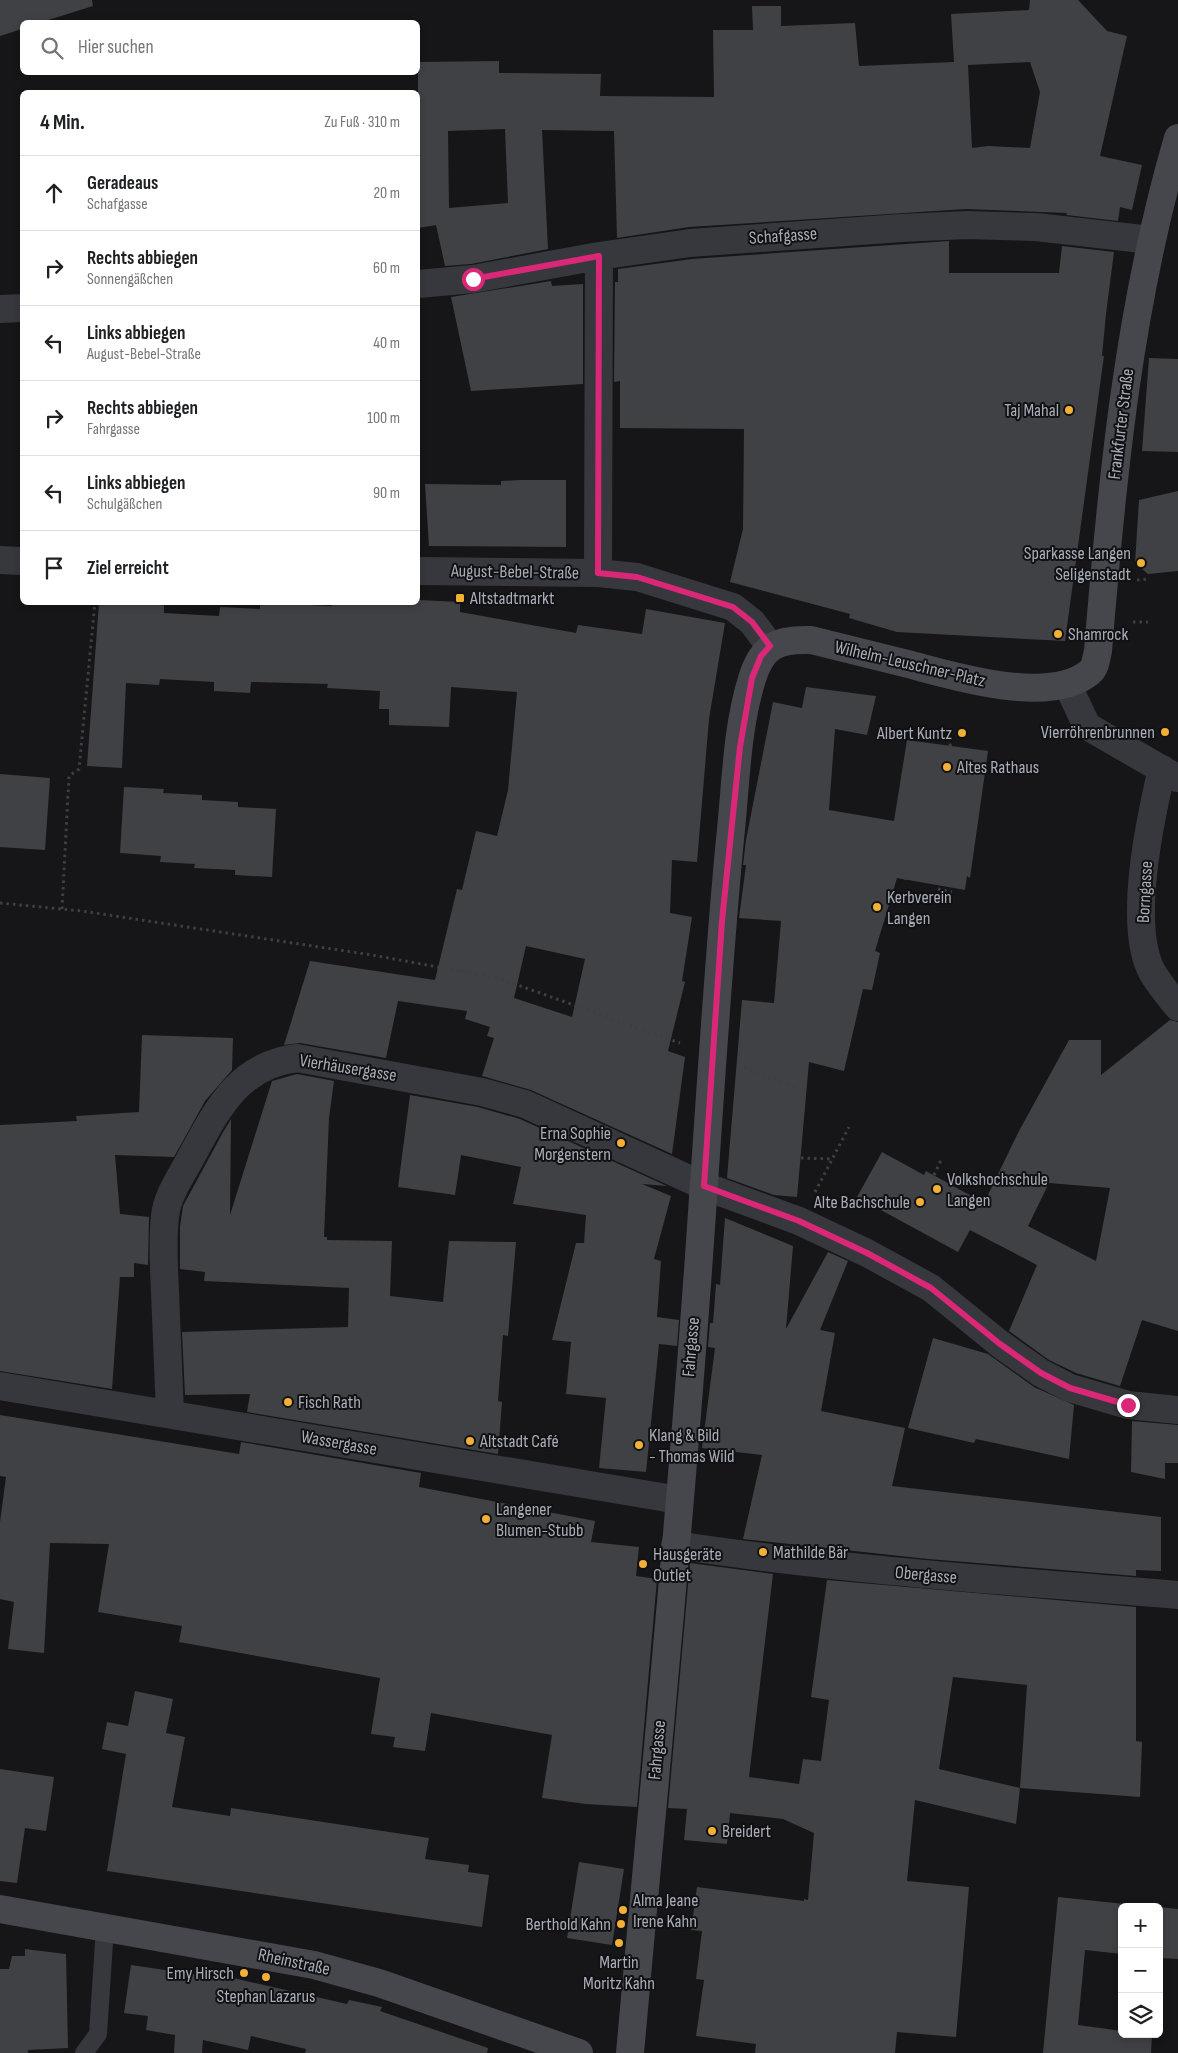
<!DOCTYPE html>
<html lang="de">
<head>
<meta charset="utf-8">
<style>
  body { margin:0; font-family:"Sofia Sans Condensed",sans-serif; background:#f6f6f6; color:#202124 }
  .controls { position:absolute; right:15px; bottom:15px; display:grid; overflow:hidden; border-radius:8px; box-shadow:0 2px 8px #0003 }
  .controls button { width:45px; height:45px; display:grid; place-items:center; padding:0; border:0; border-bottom:1px solid #e0e0e0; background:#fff; color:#202124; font:25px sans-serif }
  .stop { position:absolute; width:15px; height:15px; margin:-11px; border:4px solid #db2777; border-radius:50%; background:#fff }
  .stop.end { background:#db2777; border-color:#fff; box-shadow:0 1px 5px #0008 }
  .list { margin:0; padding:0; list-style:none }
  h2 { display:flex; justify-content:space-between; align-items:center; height:65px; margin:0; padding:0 20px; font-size:21px }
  h2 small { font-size:16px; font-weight:400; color:#757577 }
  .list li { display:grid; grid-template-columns:32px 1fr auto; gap:15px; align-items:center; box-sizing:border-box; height:75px; padding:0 20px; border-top:1px solid #e0e0e0 }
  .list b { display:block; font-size:19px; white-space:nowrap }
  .list p { margin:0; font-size:16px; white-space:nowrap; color:#757577 }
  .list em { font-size:16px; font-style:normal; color:#757577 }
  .icon { flex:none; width:28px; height:28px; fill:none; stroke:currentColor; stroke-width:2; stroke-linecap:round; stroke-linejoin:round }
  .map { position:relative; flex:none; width:1178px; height:2053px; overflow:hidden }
  .search { position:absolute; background:#fff; box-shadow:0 2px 8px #0003; left:20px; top:20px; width:400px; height:55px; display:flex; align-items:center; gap:12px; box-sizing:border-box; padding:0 18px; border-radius:8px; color:#757577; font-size:19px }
  .panel { position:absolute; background:#fff; box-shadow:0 2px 8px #0003; left:20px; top:90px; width:400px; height:515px; border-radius:8px }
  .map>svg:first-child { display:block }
  .building { fill:#404145; fill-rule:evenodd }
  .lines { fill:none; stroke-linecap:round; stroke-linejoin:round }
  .path { stroke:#3d3f44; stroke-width:3; stroke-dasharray:2.5 4; stroke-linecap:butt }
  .lane { stroke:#37383d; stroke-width:18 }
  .street { stroke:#37383d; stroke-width:28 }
  .secondary { stroke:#45474d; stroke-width:28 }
  .route { stroke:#db2777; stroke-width:6 }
  .poi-dot { fill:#f2b134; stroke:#111113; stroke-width:2 }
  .labels { text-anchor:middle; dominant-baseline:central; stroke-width:4; stroke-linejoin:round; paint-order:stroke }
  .street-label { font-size:18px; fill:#a8adb8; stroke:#111113 }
  .poi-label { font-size:18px; fill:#a8adb8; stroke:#111113; text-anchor:start }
</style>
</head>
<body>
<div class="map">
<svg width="1178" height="2053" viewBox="0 0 1178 2053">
  <rect width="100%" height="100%" fill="#161618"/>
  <path class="building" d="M0 0H92L93 6 42 22H22V29L0 36Z
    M1030 0H1078L1107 31 1127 36 1100 156 1142 165 1132 210 1120 207 1118 221 1066 215 1067 213 966 209 689 227 617 238 614 131 542 130 548 249 471 264 445 266 436 225 418 228V62L499 61V73L601 74 600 96 714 97 713 30H753L752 6H781V26L855 23 859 66 954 62 951 14 1029 10ZM1030 62 1040 92 1030 148 988 146 972 148 968 65ZM505 129 508 203 449 208 448 131Z
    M949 241V273H1059L1062 246 1114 252 1106 314 1102 356H1104L1065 641 897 632 849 618 850 614 730 582 743 529 744 429 620 428V381L614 382 615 282H618V269L692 259Z
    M551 281 552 286 583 284V384L471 391 451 297Z
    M1149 358 1178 359V452L1142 451Z
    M520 480H566V547L429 546 425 484 501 485V481Z
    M1178 491V571L1148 574 1135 563 1139 500Z
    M418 600 460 602V612L576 633 578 625 642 634 646 609 725 623 709 719 697 862 672 860 670 913 692 917 682 981 685 982 668 1051 685 1057 672 1154 531 1090 482 1076 494 1038 487 1036 490 1027 465 1019 467 1011 398 1001 386 1058 300 1043 284 1045 310 961 435 980 457 889 462 890 476 831 497 836 508 790 517 692 451 687 449 727 389 725V709H379L380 691 327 688 328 684 251 682 250 693 214 691V682L160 679 159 685 126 683 122 768 87 766 99 602 164 605V613L219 616 220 607 260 609V603L332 606V602H418ZM526 946 585 959 572 1017 514 998Z
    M806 687 876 696 867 735 835 729 829 810 894 821 907 740 988 751 970 878 967 876 965 890 897 878 875 951 880 953 872 990 863 989 844 1071 809 1062 797 1197 774 1195 727 1178 742 1000 774 1003 781 921 739 918 746 865H743L746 840 773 702 802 708Z
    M0 774 50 778 45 850 0 847Z
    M124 787 164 789 163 793 202 795V800L238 802V807L276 809 272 877 235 875V870L194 868 195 864 160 862 161 856 120 853Z
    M1170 1020 1178 1022V1331L1142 1320 1120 1386 1076 1373 1049 1360 1009 1331 1037 1265 970 1230 958 1252 857 1197 882 1152 924 1175 926 1171 984 1203 1019 1131 1069 1040H1101V1075ZM1049 1183 1110 1188 1096 1261 1028 1226Z
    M142 1035 233 1038 232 1070 205 1101 174 1157 115 1155 120 1214 149 1217 148 1265 134 1263V1277H120L112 1389 0 1371V1125L77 1121 76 1116 139 1112Z
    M297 1074 334 1081 329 1118 324 1237H327V1240L392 1241 390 1296 443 1302 449 1241 516 1242 508 1336 503 1335 498 1401 502 1402 498 1454 247 1412 250 1394 185 1395 182 1332 348 1327 349 1288 204 1281 205 1272 180 1269V1227L183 1206 222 1134 231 1119 230 1215 272 1081Z
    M410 1095 478 1107 520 1119 667 1186 642 1184 671 1196 654 1259 661 1261 657 1317 679 1320 677 1346 659 1344 646 1472 599 1468 606 1398 566 1394 571 1342 552 1340 576 1243H584L586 1215 513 1204 521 1167 461 1155 455 1195 398 1187Z
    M725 1218 793 1246 786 1329 828 1252 848 1261 820 1330 835 1333 821 1411 905 1428 892 1486 1161 1517V1571L1136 1570V1576L928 1559 743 1539 762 1455 702 1448 715 1348 708 1347 710 1323H713L716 1284 720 1285Z
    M933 1338 988 1354 1034 1387 1074 1405 1069 1459 976 1439 974 1443 908 1428Z
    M0 1415 239 1454 241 1442 421 1473 419 1487 595 1521 591 1542 639 1547 636 1576 657 1579 637 1807 586 1804 542 1798 552 1735 431 1713 425 1751 393 1747 395 1737 371 1734 380 1678 179 1642 182 1626 98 1612 109 1544 50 1543 44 1653 8 1649 14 1602 0 1599V1522L6 1477 0 1476Z
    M1132 1421 1178 1425V1463H1165V1479L1131 1472Z
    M690 1563 773 1574 749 1777 799 1784 803 1759 821 1761 829 1700 811 1697 827 1580 1136 1607V1741L1142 1742 1140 1797 1020 1788 1016 1824 915 1800 907 1881 969 1887 956 2037 897 2032 895 2053H755L756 2044 696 2036 704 1980 696 1979 702 1931 691 1930 697 1887 804 1901V1899L808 1900 814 1833 783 1819 730 1813 727 1844 684 1840 687 1809 668 1808ZM953 1677 1027 1685 1020 1788 939 1769Z
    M135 1691 173 1699 166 1733 185 1737 172 1807 230 1816 231 1808 429 1838 425 1859 469 1865 468 1872 489 1875 482 1927 107 1871 126 1754 102 1749 107 1722 128 1726Z
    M0 1769 54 1777 46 1831 25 1828 17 1883 0 1881Z
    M579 1862 624 1869 612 1945 567 1938Z
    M1058 1897 1153 1907H1122V1954L1085 1950 1078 2025 1122 2031V2034L1152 2036 1151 2053H1043Z
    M1159 1907 1178 1909V1959L1159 1958Z
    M25 1949 66 1954 68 2048 28 2050V2053H0V1969H9L12 1956H25Z
    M131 1965 206 1976 207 1972 347 2004 349 2000 382 2007 380 2011 488 2048 487 2053H305L306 2049 251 2036 248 2050 203 2040 202 2053H174L175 2035 146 2030 148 2016 124 2013Z"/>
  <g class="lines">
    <path class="path" d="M1137 580 1148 579
      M1133 622H1148
      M950 746 951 736
      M901 875 902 869
      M905 880 907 870
      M938 889 952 892
      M0 903 82 911 372 955 498 978 680 1043
      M62 909 69 776 79 769 95 602
      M744 1067 797 1089
      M801 1158 833 1159
      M934 1175 942 1158
      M815 1192 849 1127"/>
    <path class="lane" d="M84 2053 98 2034 105 1927"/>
    <path class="street" d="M418 284 473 279 599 256 690 243 901 228 967 225 1036 227 1151 240
      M0 309 22 308
      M0 560 22 561
      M418 571 598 573 637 577 733 607 752 622 770 646
      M598 573 599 256
      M1067 684 1087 726 1177 778
      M1162 769C1150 820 1128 922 1151 970 1158 983 1169 996 1178 1007
      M0 1386 679 1500
      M170 1414C168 1374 167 1333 165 1292 164 1267 162 1241 165 1216 167 1196 180 1178 189 1161 215 1114 236 1065 297 1058L482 1092 525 1104 704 1186 799 1221 867 1253 931 1288 1000 1344 1041 1373 1070 1388 1128 1405 1178 1410
      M675 1545C842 1570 1010 1581 1178 1595"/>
    <path class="secondary" d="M0 1909 314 1965 379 1983 579 2053
      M630 2053C656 1763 685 1473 704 1183 712 1068 719 954 730 839 736 786 736 730 752 679 762 645 778 639 811 640 844 648 876 656 908 664 954 676 1050 706 1090 672 1096 667 1096 658 1098 651 1112 478 1129 305 1178 138"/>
  </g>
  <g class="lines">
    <path class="route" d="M473 279 599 256 598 573 637 577 733 607 752 622 770 646 761 656 752 678 740 747 722 921 704 1186 799 1221 867 1253 931 1288 1000 1344 1041 1373 1070 1388 1128 1405"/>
  </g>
  <g class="poi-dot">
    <circle cx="1069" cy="410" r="5"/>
    <circle cx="1141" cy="563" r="5"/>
    <rect x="455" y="593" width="10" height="10" rx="2.5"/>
    <circle cx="1058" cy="634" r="5"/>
    <circle cx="1165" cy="732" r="5"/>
    <circle cx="962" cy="733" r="5"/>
    <circle cx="947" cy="767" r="5"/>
    <circle cx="877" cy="907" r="5"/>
    <circle cx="621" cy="1143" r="5"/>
    <circle cx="937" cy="1189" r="5"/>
    <circle cx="920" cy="1202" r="5"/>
    <circle cx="288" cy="1402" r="5"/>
    <circle cx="470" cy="1441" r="5"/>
    <circle cx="639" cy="1445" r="5"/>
    <circle cx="486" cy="1519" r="5"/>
    <circle cx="763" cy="1552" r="5"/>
    <circle cx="643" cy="1564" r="5"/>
    <circle cx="712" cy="1831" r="5"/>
    <circle cx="623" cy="1910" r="5"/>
    <circle cx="621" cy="1924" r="5"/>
    <circle cx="619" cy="1943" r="5"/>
    <circle cx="244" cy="1973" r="5"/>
    <circle cx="266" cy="1977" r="5"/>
  </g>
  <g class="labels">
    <g class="street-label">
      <text transform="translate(783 236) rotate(-4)">Schafgasse</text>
      <text transform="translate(1121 424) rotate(-83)">Frankfurter Straße</text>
      <text transform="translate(515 572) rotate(1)">August-Bebel-Straße</text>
      <text transform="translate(910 664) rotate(13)">Wilhelm-Leuschner-Platz</text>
      <text transform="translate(1145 892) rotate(-87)">Borngasse</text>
      <text transform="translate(348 1068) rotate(9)">Vierhäusergasse</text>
      <text transform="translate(691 1347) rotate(-85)">Fahrgasse</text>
      <text transform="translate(339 1443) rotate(10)">Wassergasse</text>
      <text transform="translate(926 1575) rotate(5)">Obergasse</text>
      <text transform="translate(657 1750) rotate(-85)">Fahrgasse</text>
      <text transform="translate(294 1962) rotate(12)">Rheinstraße</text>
    </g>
    <g class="poi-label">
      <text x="1059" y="410" text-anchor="end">Taj Mahal</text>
      <text x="1131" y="553" text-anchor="end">Sparkasse Langen<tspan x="1131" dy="21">Seligenstadt</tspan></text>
      <text x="470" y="598">Altstadtmarkt</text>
      <text x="1068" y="634">Shamrock</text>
      <text x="1155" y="732" text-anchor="end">Vierröhrenbrunnen</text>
      <text x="952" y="733" text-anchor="end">Albert Kuntz</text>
      <text x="957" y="767">Altes Rathaus</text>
      <text x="887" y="897">Kerbverein<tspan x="887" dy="21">Langen</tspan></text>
      <text x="611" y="1133" text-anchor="end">Erna Sophie<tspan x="611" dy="21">Morgenstern</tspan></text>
      <text x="947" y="1179">Volkshochschule<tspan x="947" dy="21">Langen</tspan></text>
      <text x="910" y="1202" text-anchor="end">Alte Bachschule</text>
      <text x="298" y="1402">Fisch Rath</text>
      <text x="649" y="1435">Klang &amp; Bild<tspan x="649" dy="21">- Thomas Wild</tspan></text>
      <text x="480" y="1441">Altstadt Café</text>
      <text x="496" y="1509">Langener<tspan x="496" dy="21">Blumen-Stubb</tspan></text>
      <text x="773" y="1552">Mathilde Bär</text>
      <text x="653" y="1554">Hausgeräte<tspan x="653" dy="21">Outlet</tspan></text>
      <text x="722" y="1831">Breidert</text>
      <text x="633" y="1900">Alma Jeane<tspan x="633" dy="21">Irene Kahn</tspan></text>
      <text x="611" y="1924" text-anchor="end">Berthold Kahn</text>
      <text x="619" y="1962" text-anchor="middle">Martin<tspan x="619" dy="21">Moritz Kahn</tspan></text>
      <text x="234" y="1973" text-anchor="end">Emy Hirsch</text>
      <text x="266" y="1996" text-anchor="middle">Stephan Lazarus</text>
    </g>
  </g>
</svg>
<div class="controls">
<button>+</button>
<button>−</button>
<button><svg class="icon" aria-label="layers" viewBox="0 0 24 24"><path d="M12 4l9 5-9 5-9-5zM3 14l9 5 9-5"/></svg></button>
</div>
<div class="stop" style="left:473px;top:279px"></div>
<div class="stop end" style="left:1128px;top:1405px"></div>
<div class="search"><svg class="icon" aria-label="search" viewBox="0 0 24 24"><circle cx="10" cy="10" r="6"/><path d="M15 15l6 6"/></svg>Hier suchen</div>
<section class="panel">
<h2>4 Min.<small>Zu Fuß · 310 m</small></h2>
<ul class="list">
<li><svg class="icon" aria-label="ahead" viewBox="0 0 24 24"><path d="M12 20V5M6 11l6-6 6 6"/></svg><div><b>Geradeaus</b><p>Schafgasse</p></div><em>20 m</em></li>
<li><svg class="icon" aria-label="right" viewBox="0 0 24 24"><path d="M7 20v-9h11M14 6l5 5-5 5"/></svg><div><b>Rechts abbiegen</b><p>Sonnengäßchen</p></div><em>60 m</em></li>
<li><svg class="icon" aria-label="left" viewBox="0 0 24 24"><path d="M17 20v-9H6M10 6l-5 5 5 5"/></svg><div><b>Links abbiegen</b><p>August-Bebel-Straße</p></div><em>40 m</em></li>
<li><svg class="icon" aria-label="right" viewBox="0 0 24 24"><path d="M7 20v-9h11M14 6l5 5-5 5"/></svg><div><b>Rechts abbiegen</b><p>Fahrgasse</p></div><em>100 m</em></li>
<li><svg class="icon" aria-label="left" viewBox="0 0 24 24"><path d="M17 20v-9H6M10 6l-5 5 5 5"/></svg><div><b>Links abbiegen</b><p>Schulgäßchen</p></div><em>90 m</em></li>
<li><svg class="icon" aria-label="arrive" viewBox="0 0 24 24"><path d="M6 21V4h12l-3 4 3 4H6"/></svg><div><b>Ziel erreicht</b></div></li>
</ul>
</section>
</div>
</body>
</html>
